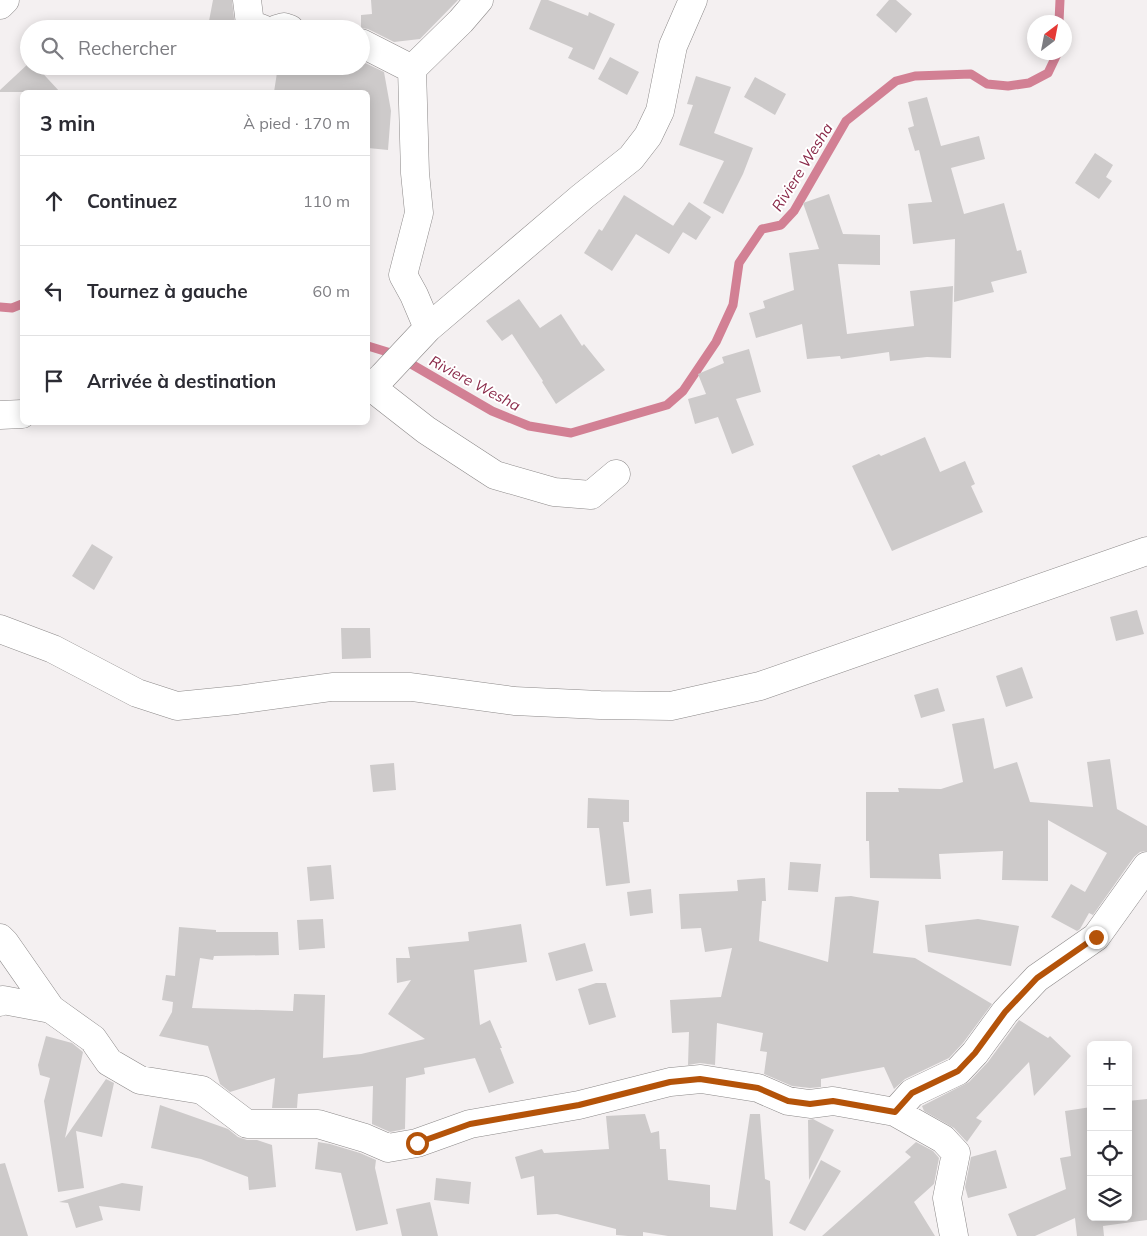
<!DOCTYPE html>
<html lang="fr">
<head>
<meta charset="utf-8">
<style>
  body { margin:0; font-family:Mulish,sans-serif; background:#f2f2f3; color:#2b2b33 }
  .controls { position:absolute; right:15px; bottom:15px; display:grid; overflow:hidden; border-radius:8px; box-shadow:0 2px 12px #0003 }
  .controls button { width:45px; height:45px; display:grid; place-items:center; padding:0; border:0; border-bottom:1px solid #e1e1e2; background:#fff; color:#2b2b33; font:25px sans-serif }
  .compass { position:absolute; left:1027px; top:15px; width:45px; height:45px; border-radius:50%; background:#fff; box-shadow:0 2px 12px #0003; rotate:32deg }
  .stop { position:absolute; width:15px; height:15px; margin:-11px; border:4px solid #b45309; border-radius:50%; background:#fff }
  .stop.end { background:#b45309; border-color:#fff; box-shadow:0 1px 5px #0008 }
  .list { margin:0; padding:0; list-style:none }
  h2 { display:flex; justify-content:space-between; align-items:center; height:65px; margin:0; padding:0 20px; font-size:21px }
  h2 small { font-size:16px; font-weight:400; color:#7c7c81 }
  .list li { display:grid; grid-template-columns:32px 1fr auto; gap:15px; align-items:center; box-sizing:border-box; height:90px; padding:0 20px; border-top:1px solid #e1e1e2 }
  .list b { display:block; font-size:19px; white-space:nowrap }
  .list em { font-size:16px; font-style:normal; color:#7c7c81 }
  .icon { flex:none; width:28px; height:28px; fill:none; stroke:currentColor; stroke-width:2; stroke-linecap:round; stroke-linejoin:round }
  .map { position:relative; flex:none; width:1147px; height:1236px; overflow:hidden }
  .search { position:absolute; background:#fff; box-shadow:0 2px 12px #0003; left:20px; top:20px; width:350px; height:55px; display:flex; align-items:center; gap:12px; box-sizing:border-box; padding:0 18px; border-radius:28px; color:#7c7c81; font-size:19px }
  .panel { position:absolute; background:#fff; box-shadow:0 2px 12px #0003; left:20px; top:90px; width:350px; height:335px; border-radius:8px }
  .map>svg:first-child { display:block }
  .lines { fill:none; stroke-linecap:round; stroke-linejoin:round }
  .stream { stroke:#d28094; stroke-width:9 }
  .building { fill:#cdcaca }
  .minor-casing { stroke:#8c8989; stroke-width:29 }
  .minor { stroke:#fff; stroke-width:28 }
  .route { stroke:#b45309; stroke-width:6 }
  .labels { text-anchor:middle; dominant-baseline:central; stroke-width:4; stroke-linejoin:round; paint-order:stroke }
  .water-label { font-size:15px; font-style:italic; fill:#892848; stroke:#fff }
</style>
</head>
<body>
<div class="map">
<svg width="1147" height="1236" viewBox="0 0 1147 1236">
  <rect width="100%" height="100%" fill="#f4f0f1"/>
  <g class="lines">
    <path class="stream" d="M1059 22 1060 0
      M0 307 12 308 22 304
      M368 346 394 354 492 411 529 426 571 433 667 405 683 391 716 342 733 305 739 263 762 229 781 225 794 211 846 121 896 81 915 76 971 74 987 84 1008 86 1029 83 1048 73 1058 52"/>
  </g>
  <path class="building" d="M213 0H232L235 27 209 21Z
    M371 0H458L420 39 394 42 368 29 361 28V15L372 14Z
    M541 0H548L588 16 589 12 615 24 594 70 568 58 573 48 529 29Z
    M889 0H896L912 14 896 33 876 15Z
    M610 57 639 72 627 95 598 79Z
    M361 61 384 72 391 111 388 150 368 148V92H274L278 66H361Z
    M29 63V66H36L60 92H0V90Z
    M696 76 731 87 714 133 753 148 743 174 723 214 703 203 724 161 679 145 693 105 687 104Z
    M755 77 786 94 775 115 744 97Z
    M927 97 941 146 979 136 985 159 951 168 964 214 1004 203 1017 251 1021 250 1027 273 991 282 994 292 954 302 955 239 913 244 908 204 932 202 919 150 915 151 908 128 914 126 908 102Z
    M1095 153 1113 165 1106 177 1112 181 1099 199 1075 183Z
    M829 194 843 234 880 235V265L838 264 847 334 914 326 910 291 953 286 951 358 927 357 890 361 889 352 841 359 840 356 807 359 802 324 756 338 749 313 765 308 763 301 794 290 789 253 819 249 803 203Z
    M624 195 683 232 669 254 636 234 612 271 584 253 599 229 602 231Z
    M689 202 711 217 696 240 673 226Z
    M519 299 540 328 561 314 582 346 584 344 605 370 556 404 542 382 543 381 512 334 502 341 486 321Z
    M749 349 761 392 736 399 754 445 732 454 718 417 695 424 688 399 706 394 698 374 724 363 722 357Z
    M925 437 940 472 965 461 975 484 971 486 983 512 892 551 852 466 879 454 881 456Z
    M92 544 113 557 94 590 72 576Z
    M1137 610 1144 634 1116 641 1110 617Z
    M341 628H370L371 658 342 659Z
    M1022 667 1033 698 1006 707 996 676Z
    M938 688 945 711 921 718 914 695Z
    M984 718 994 769 1017 762 1030 802 1093 807 1087 762 1110 759 1117 809 1147 826V851L1140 852 1134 857 1093 915 1089 913 1080 929 1077 931 1051 917 1071 884 1085 892 1107 853 1048 820V881L1002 880 1003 851 939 854 941 879 870 878 869 841H866V792H899L898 788 941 789 963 782 952 724Z
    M394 763 396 790 373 792 370 765Z
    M588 798 629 800V822H623L630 883 606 886 599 828H587Z
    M790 862 821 864 818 892 788 890Z
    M331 865 334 899 310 901 307 867Z
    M765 878 766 901H762L759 941 828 962 835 897 851 896 879 901 873 953 915 958 992 1004 963 1043 949 1058 905 1079 894 1089 884 1067 821 1079V1087L810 1088 792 1086 764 1074 767 1052 760 1051 763 1033 717 1023 715 1065 700 1063 688 1065 689 1032 672 1033 670 1000 721 997 732 948 705 952 701 928 681 929 679 894 738 891 737 880Z
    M651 889 653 913 630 916 627 892Z
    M323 919 325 948 299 950 297 920Z
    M978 919 1019 926 1011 966 928 952 925 925Z
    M521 924 527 962 474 970 480 1025 490 1020 502 1048H500L514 1083 489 1093 475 1058 424 1068 425 1074 406 1078 405 1129 390 1132 372 1124 373 1086 298 1094 297 1108H272L275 1078 230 1092 220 1084 208 1046 159 1036 172 1012 173 1002 162 1000 166 975 175 976 179 927 216 930V932H278L279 955 214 956 213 960 200 958 192 1008 293 1011 294 994 325 995 323 1058 361 1054 425 1039 388 1014 411 980 397 983 396 958H410L408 947 469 941 468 932Z
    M585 943 593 971 556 981 548 953Z
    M596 983H606L616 1017 589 1025 578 989Z
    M1019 1020 1048 1038 1050 1036 1071 1056 1034 1096 1029 1062 976 1118 982 1121 967 1142 954 1128 924 1111 922 1106 969 1082 988 1062Z
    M46 1036 72 1043 83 1052 65 1138 106 1079 114 1083 102 1137 76 1131 84 1188 58 1192 44 1101 50 1078 40 1075 38 1065Z
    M1147 1099V1220L1103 1226 1104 1236H1077L1075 1218 1035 1236H1017L1008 1214 1066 1189 1060 1158 1071 1156 1065 1111 1091 1107V1217H1128V1101Z
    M160 1105 228 1129 238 1137 247 1140H257L272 1145 276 1187 249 1190 248 1177 201 1159 151 1148Z
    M645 1114 651 1133 659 1131 660 1149H666L668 1180 710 1185V1207L736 1210 750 1114H760L765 1179 770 1181 773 1236H668L643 1232V1236H628L616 1235V1229L557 1214 537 1215 534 1176 521 1179 515 1157 542 1149 544 1153 609 1149 606 1116Z
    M813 1119 834 1130 809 1180 808 1120Z
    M318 1142 330 1144 360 1153 376 1160 375 1168 388 1224 356 1231 341 1173 315 1169Z
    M916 1142 933 1151 939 1158 934 1184 914 1202 935 1236H822L911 1157 905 1152Z
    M996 1150 1007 1188 968 1198 965 1187 971 1157Z
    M821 1160 841 1171 805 1231 789 1223Z
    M5 1163 28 1236H0V1164Z
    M436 1178 471 1182 469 1204 434 1200Z
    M122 1183 143 1186 140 1211 99 1206 103 1220 76 1228 68 1203 59 1202Z
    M430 1202 438 1236H402L396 1209Z"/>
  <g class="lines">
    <defs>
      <path id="minor" d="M247 0 250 24 263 29
        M0 5 5 0
        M277 29 284 27 290 29
        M361 43 412 69 461 21 479 0
        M412 69 415 173 419 213 403 275 414 295 428 328
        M371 387 426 430 495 475 554 492 591 495 616 474
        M368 390 383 376 428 328 583 196 631 158 648 136 660 111 673 46 693 0
        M0 415 22 414
        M0 629 53 649 137 693 177 706 237 700 332 687H411L514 701 600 705 671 706 760 686 1147 551
        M0 938 5 943 51 1009 93 1039 109 1062 140 1080 202 1090 247 1124H318L365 1138 388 1148 417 1143 470 1124 579 1105 670 1082 701 1079 758 1088 788 1101 810 1104 833 1101 895 1112 943 1139 956 1153 947 1198 954 1236
        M0 1002 3 1000 51 1009
        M895 1112 912 1093 958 1071 975 1053 1005 1012 1037 978 1096 937 1147 866"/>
    </defs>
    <use href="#minor" class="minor-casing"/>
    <use href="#minor" class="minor"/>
  </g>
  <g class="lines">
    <path class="route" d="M417 1143 470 1124 579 1105 670 1082 700 1079 758 1088 788 1101 810 1104 833 1101 895 1112 912 1093 958 1071 975 1053 1005 1012 1037 978 1096 937"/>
  </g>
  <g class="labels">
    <g class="water-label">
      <text transform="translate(802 167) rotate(-58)">Riviere Wesha</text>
      <text transform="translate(475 383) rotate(28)">Riviere Wesha</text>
    </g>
  </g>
</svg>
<div class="controls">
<button>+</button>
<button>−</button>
<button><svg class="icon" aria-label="locate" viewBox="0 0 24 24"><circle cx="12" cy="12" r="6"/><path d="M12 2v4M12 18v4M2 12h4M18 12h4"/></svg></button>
<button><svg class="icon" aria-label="layers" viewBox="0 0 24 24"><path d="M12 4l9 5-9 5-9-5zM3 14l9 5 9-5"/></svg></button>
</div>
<svg class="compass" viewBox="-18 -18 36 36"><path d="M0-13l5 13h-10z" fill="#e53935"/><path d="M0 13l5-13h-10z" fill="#7c7c81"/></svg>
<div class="stop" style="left:417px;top:1143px"></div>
<div class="stop end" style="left:1096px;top:937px"></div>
<div class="search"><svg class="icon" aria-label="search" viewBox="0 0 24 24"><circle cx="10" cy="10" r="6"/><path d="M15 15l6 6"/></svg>Rechercher</div>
<section class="panel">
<h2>3 min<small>À pied · 170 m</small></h2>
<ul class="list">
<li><svg class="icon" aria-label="ahead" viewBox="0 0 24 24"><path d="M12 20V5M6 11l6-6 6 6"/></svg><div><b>Continuez</b></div><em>110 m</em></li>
<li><svg class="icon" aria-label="left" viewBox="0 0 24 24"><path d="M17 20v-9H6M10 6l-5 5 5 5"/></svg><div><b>Tournez à gauche</b></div><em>60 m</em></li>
<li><svg class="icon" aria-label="arrive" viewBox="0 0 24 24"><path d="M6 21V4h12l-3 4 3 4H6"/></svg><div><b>Arrivée à destination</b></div></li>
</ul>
</section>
</div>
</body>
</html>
